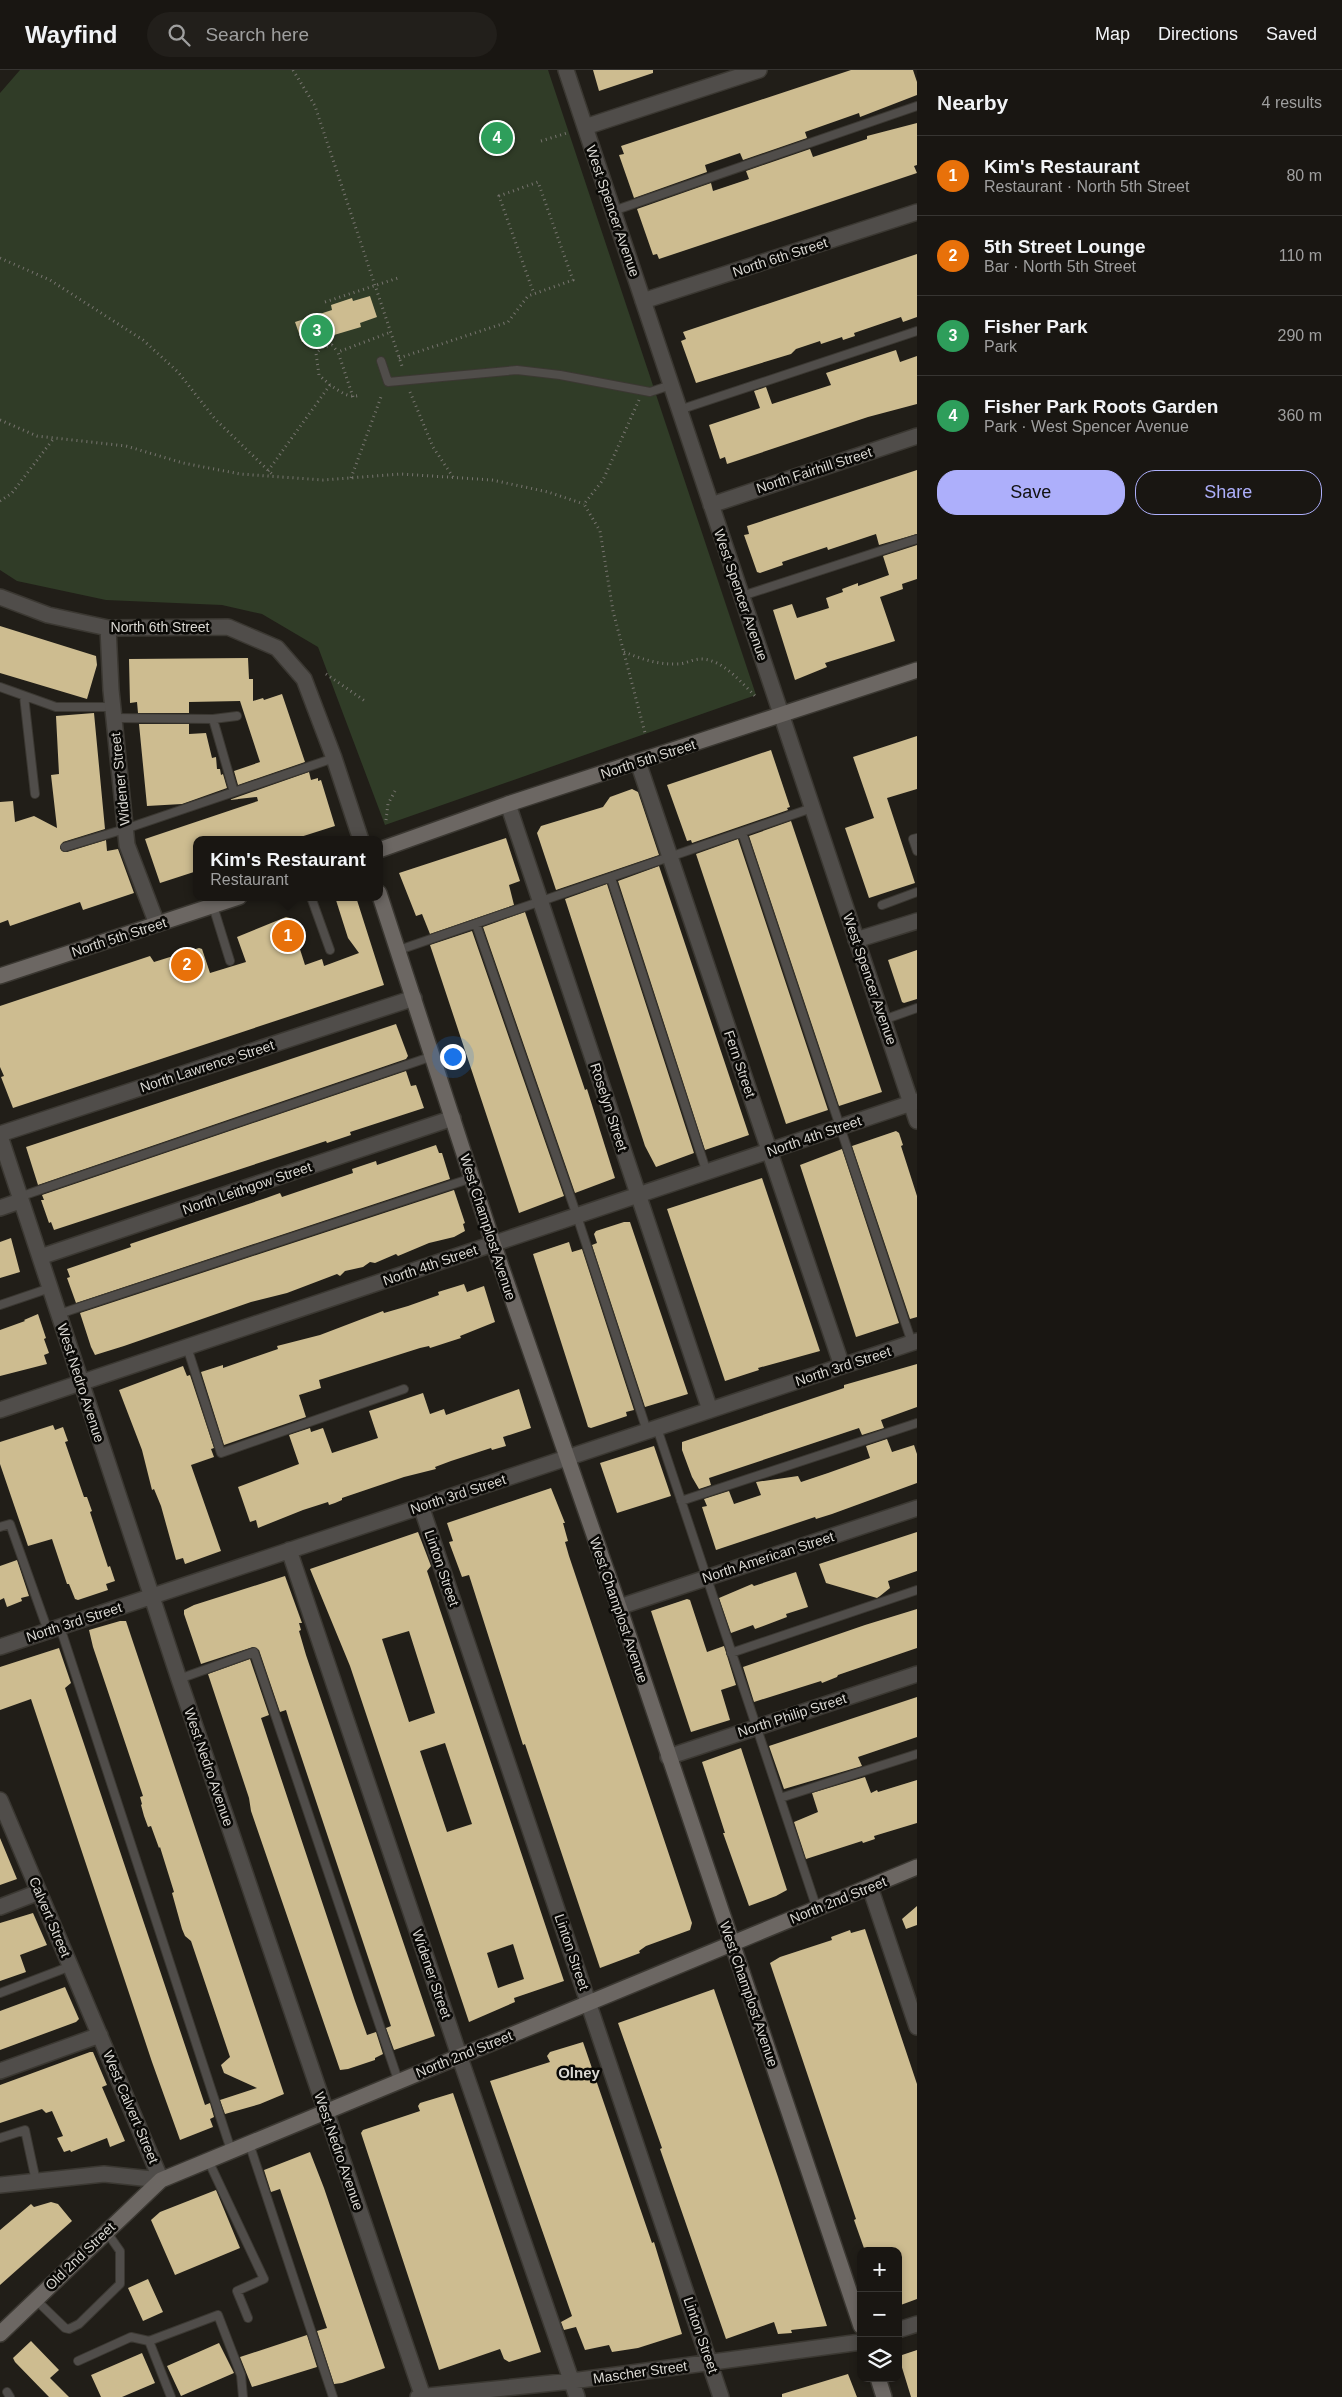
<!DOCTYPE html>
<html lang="en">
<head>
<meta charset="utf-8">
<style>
  body { margin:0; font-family:Helvetica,sans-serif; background:#221f1b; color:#f1f3f6 }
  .controls { position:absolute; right:15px; bottom:15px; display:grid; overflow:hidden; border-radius:10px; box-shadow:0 2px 8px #0003 }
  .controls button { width:45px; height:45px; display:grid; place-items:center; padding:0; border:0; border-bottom:1px solid #373532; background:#191612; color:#f1f3f6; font:25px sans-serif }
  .you { position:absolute; left:452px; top:986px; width:18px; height:18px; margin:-12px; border:4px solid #fff; border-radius:50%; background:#1a73e8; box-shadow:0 0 0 8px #1a73e833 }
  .badge { display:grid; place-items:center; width:32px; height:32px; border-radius:50%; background:#adaffb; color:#fff; font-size:16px; font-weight:700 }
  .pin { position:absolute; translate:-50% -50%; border:2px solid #fff; box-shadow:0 1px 5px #0006 }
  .popup { position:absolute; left:193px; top:766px; width:190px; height:65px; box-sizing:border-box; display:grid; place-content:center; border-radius:10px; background:#191612; filter:drop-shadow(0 1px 4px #0005); font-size:16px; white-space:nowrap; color:#9f9f9f }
  .popup b { font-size:19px; color:#f1f3f6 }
  .popup::after { content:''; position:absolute; left:50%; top:100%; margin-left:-10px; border:10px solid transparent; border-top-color:#191612 }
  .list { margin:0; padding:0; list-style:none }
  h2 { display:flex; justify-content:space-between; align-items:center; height:65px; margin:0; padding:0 20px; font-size:21px }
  h2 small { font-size:16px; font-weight:400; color:#9f9f9f }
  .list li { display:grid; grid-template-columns:32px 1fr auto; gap:15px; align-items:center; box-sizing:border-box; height:80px; padding:0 20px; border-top:1px solid #373532 }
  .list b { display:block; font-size:19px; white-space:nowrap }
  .list p { margin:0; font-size:16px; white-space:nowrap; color:#9f9f9f }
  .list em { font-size:16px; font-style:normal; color:#9f9f9f }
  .actions { display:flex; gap:10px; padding:15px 20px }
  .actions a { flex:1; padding:11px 0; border:1px solid #adaffb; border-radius:20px; text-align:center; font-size:18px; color:#adaffb }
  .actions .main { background:#adaffb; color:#111 }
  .icon { flex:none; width:28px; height:28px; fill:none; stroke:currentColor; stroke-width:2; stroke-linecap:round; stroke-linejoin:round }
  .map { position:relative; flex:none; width:917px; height:2327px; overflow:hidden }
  header { display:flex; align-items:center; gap:30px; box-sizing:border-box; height:70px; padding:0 25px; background:#191612; border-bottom:1px solid #373532 }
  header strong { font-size:24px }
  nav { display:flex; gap:28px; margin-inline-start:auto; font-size:18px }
  .search { width:350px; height:45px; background:#221f1b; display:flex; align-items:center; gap:12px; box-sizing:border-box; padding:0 18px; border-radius:28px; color:#9f9f9f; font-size:19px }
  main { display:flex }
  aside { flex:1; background:#191612 }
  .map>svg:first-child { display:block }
  .green { fill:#303c27 }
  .building { fill:#cdbc90; fill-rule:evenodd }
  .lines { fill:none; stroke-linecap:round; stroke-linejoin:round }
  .lane-casing { stroke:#3b3832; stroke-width:10 }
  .street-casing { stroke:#3b3832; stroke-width:18 }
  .secondary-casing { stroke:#3b3832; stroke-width:18 }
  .path { stroke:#77746f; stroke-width:3; stroke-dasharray:1 4; stroke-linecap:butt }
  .lane { stroke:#504d4a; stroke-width:8 }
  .street { stroke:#504d4a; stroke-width:15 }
  .secondary { stroke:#6c6763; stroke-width:15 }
  .labels { text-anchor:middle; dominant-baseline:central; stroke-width:5; stroke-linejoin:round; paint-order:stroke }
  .street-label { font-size:14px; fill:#dad8d3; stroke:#0a0906 }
  .neighbourhood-label { font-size:15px; font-weight:bold; fill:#dad8d3; stroke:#0a0906 }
</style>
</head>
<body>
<header>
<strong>Wayfind</strong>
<div class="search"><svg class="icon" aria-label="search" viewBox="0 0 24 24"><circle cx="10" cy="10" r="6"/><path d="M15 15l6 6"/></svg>Search here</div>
<nav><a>Map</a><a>Directions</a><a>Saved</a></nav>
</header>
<main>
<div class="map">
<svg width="917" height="2327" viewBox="0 0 917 2327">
  <rect width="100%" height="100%" fill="#211e18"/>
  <path class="green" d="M20 0H548L756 625 385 755 318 577 262 544 222 535 106 530 17 511 0 500V23Z"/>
  <path class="building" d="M593 0H653V3L599 21Z
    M851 0H913L917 12V25L860 47 859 43 805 62 807 68 743 90 740 83 705 95 707 102 634 128 619 85 624 84 621 76Z
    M917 53V95L914 96 917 103 659 189 657 184 653 185 637 139 711 113 713 121 749 109 746 101 810 79 813 87 867 69V66Z
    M917 184V247L903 252 901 247 854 263 855 266 843 270 842 267 821 274 820 271 796 279 791 284 696 313 681 271 686 269 683 262Z
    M370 226 377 247 360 253 361 257 334 265 333 262 302 272 295 252 332 240 331 235 352 228 353 231Z
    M896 280 900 292 917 286V334L868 347 727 394 725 387 720 389 709 355 760 338 754 321 766 317 772 334 831 315 826 303Z
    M917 400V464L879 475 876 464 828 480 827 477 782 492 783 495 760 503 757 502 744 465 749 464 747 456Z
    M917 475V509L902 514 903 519 880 527 895 571 825 593 827 597 795 610 773 540 792 534 797 548 829 538 826 528 843 522 842 519 858 513V516L889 505 883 486Z
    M0 556 96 586 97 595 87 629 0 603Z
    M248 588 249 609H253V631L263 628 264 630 282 624 305 692 238 715 234 701 260 692 240 631 189 632V643H138L137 632 130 633 129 589Z
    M94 643 105 759 63 772 60 778 62 781 67 782 106 770 107 781 118 779 134 823 83 840 80 832 10 856 8 850 0 853V732L13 731 15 752 34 746 57 758 51 705 59 704 56 646Z
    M139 654H189V664L206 663 212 688 216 687 217 699H220L221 705 223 704 227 718 182 734 147 736Z
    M917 666V719L887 728 915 813 869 828 845 758 874 748 853 687Z
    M771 680 790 737 787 738 788 740 692 773 691 770 687 771 667 715Z
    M309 702 311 710 318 708V711L321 710 335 756 291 770H197V801L160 813 145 769 258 731 257 727 229 730Z
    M632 719 638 722 659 785 556 820 537 763 541 756 603 737 610 727Z
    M791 751 882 1022 839 1036 749 766Z
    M506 768 520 811 509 815 514 835 430 864 422 844 416 846 399 803Z
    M738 769 828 1040 786 1054 696 784Z
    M659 796 749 1065 705 1080 618 811Z
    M607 814 694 1083 656 1097 645 1076 565 829Z
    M335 827H356L384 915 13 1038 1 1007 4 1006 0 997V936L150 886 154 892 199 878 202 879 210 903 246 892 237 867 286 847 290 848 305 895 322 889 324 896 359 883 348 868Z
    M525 842 581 1008 585 1020 587 1019 615 1108 575 1123 483 857Z
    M472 861 564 1126 519 1143 430 875Z
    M917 880V929L904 933 902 932 888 890Z
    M396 954 408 986 406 989 38 1115 26 1077Z
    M406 1001 411 1016 416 1015 424 1038 350 1062 351 1065 327 1073 326 1071 54 1160 51 1152 49 1153 41 1130H44L42 1125Z
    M896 1061 899 1063 903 1075 901 1076 917 1126V1247L910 1249 852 1076Z
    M436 1075 439 1083H442L450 1109 76 1233 67 1208 70 1207 67 1199 131 1177 130 1174 266 1128 280 1123 282 1127 353 1103 352 1099 376 1091 377 1095Z
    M842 1079 899 1253 856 1267 800 1095Z
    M762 1108 820 1281 758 1298 759 1300 725 1311 667 1139Z
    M454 1120 465 1153 463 1154 465 1161 454 1167 429 1173 398 1186 396 1184 375 1193 370 1192 363 1197 345 1201 340 1206 337 1204 287 1223 251 1232 124 1276 95 1285 91 1277 80 1243Z
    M624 1152H630L688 1324 645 1337 592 1175 597 1173 594 1164 596 1161Z
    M11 1168 20 1202 0 1208V1172Z
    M569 1172 572 1182 582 1179 634 1340 626 1342 627 1346 591 1358 588 1357 584 1344 533 1184Z
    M464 1214 467 1222 484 1216 495 1252 460 1266 461 1268 430 1278 429 1276 420 1278 319 1310 321 1318 299 1325 306 1347 224 1375 201 1302 223 1295V1298L278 1279 277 1276 320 1265 383 1241 384 1243 408 1236 439 1225 438 1222Z
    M38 1244 46 1268 44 1269 49 1283 44 1285 47 1294 0 1306V1260L25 1251 24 1250Z
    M917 1294V1337L881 1350 884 1358 862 1365 859 1358 709 1408 711 1415 699 1419 692 1407 682 1380V1372L844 1318V1315Z
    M183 1296 187 1306 190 1305 214 1378 211 1379 214 1387 191 1395 221 1481 185 1494 183 1488 176 1490 161 1436 154 1419 152 1420 142 1380 119 1320Z
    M519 1319 531 1358 503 1367 506 1376 492 1380 491 1378 451 1391 435 1397 436 1399 404 1407 342 1428V1430L335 1433 329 1435 328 1432 303 1440 258 1458 256 1450 250 1452 238 1417 299 1394 289 1365 310 1358 311 1362 323 1358 332 1383 378 1368 369 1341 423 1323 430 1344 444 1339 446 1345Z
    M53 1355 55 1360 63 1357 68 1371 65 1372 84 1427H87L92 1441 90 1442 108 1497 110 1496 115 1511 106 1514 108 1520 78 1530 75 1529 69 1514H67L52 1469 28 1476 0 1394V1372Z
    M887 1369 892 1382 914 1375 917 1384V1413L832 1444 816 1449 815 1447 716 1480 702 1437 707 1436 704 1429 729 1421 734 1434 761 1425 756 1412 798 1406 801 1412 828 1403 870 1388 866 1376Z
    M654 1376 671 1426 617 1443 600 1393Z
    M551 1418 565 1453H563L568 1471 565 1472 569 1486 692 1853 690 1860 646 1876 639 1881 640 1883 600 1898 525 1674 523 1675 469 1505 462 1507 449 1472 453 1471 447 1453Z
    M418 1462 431 1496 427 1501 564 1911 514 1928 515 1932 469 1952 350 1596 310 1499ZM409 1561 435 1643 409 1652 382 1569ZM445 1673 472 1754 447 1762 420 1681ZM513 1874 524 1909 498 1918 487 1883Z
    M917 1462V1501L888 1511 890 1518 880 1526 877 1528 826 1513 819 1494Z
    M17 1490 29 1526 21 1528 22 1531 7 1537 4 1528 0 1530V1496Z
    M796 1502 808 1537 786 1544 787 1547 755 1559 753 1555 731 1563 719 1528 752 1514 754 1516Z
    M285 1506 302 1553H299L301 1560 299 1561 306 1585 435 1966 394 1980 386 1958 391 1956 289 1650 286 1640 280 1642 259 1580 253 1577 201 1594 184 1544V1540L194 1535Z
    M687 1529 690 1530 707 1582 724 1576 736 1615 721 1620 730 1650 691 1662 651 1541Z
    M917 1539V1578L838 1605 837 1607 822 1613 821 1611 754 1632 743 1597 865 1555Z
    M120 1551H126L284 2024 260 2034 225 2044 220 2030 257 2018 224 2003 221 1995 230 1987 191 1871 185 1866 182 1859 172 1823 174 1822 160 1777 159 1778 151 1756 148 1757 144 1746 141 1735 142 1734 140 1727 143 1726 93 1577 89 1560Z
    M59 1578 71 1613 65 1618 83 1671 205 2035 210 2033 214 2047 210 2049 213 2057 180 2070 152 1992 31 1629 0 1640V1597Z
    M250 1589 269 1645 261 1648 355 1931 367 1965 376 1962 383 1984 375 1988V1990L348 1999 340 2000 251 1741 249 1728 208 1604Z
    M917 1627V1667L858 1687 862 1696 784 1719 769 1676Z
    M741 1678 787 1820 776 1826 749 1836 723 1763H725L702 1692Z
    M865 1707 871 1723 877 1720 878 1722 917 1710V1753L874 1766 875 1769 863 1773 862 1771 806 1789 794 1752 818 1742 812 1723Z
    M0 1768 17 1809 0 1815Z
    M917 1836V1855L906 1859 902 1849Z
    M33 1843 47 1875 20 1885 26 1902 0 1911V1853Z
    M865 1859 917 2014V2229L898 2236V2181H865L854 2150 856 2149 770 1893 780 1887 832 1870 831 1867 850 1860 851 1863Z
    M65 1917 79 1949 76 1952 0 1980V1941Z
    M714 1919 778 2107 827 2256 791 2260 792 2263 778 2264 774 2252 726 2269 660 2079 662 2078 618 1953Z
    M583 1972 652 2173 654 2172 682 2264 638 2278 612 2282 609 2275 585 2280 576 2257 564 2260 561 2252 572 2246 490 2011 550 1992 547 1986 550 1982Z
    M90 1982H93L107 2015 102 2017 125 2071 110 2077 107 2068 71 2082 70 2080 64 2082 57 2068 63 2066 52 2041 46 2043 42 2039 0 2053V2015Z
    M453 2023 541 2282 509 2292 504 2289 500 2279 439 2300 361 2063 363 2060 420 2041 418 2036 420 2033Z
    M310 2082 324 2118 385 2298 342 2313 334 2314 317 2261 327 2258 280 2119 271 2122 264 2100Z
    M216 2120 240 2178 175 2205 151 2150 160 2142Z
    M51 2132 58 2134 72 2151 0 2215V2160L31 2134 34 2137Z
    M148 2209 163 2242 143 2251 128 2218Z
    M307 2265 317 2297 252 2317 240 2287Z
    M31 2271 59 2300 50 2308 69 2327H49L15 2292 13 2288Z
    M219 2273 234 2303 181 2326 167 2296Z
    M917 2280V2327H911L900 2291 902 2285Z
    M142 2283 155 2313 122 2327H101L91 2305Z
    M848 2304 857 2327H782V2324Z"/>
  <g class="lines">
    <defs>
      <path id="lane" d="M613 141 917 36
        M381 291 388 312 517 300 560 305 650 322 671 315
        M679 340 917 261
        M742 526 917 469
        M0 617 56 637H112
        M24 626 35 724
        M113 648 213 649 234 722
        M213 649 237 646
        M742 762 912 1273
        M917 768 913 769 917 781
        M65 777 125 759 334 688
        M611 808 707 1103
        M311 827 330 880
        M882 835 917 822
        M213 836 230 891
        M476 854 577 1146 647 1361
        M399 880 812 738
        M883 950 917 938
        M19 1127 433 986
        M0 1235 50 1218
        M59 1244 472 1108
        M187 1277 221 1383 404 1319
        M657 1358 817 1839
        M681 1431 917 1353
        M0 1457 10 1454 48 1561
        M60 1557 231 2080
        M731 1583 917 1520
        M179 1609 254 1582 398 2010
        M780 1728 917 1684
        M0 1923 71 1896
        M0 2068 25 2060 36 2111
        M249 2073 333 2327
        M208 2090 264 2209 237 2221 248 2248
        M35 2229 65 2258 69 2259 79 2254 120 2214V2181L106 2161
        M78 2291 131 2267 149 2271
        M7 2322 10 2327
        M171 2327 149 2271 218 2245 241 2305 243 2327"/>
      <path id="street" d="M566 0 917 1051
        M585 57 759 0
        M643 231 917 142
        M711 435 917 366
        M0 527 48 545 108 558 228 557 277 578 304 609 334 688 361 770
        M108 558 111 620 127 775 157 854
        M638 692 842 1296
        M508 734 710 1340
        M856 870 917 851
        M0 1064 414 928
        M0 1066 179 1609 423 2327
        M0 1138 20 1131
        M40 1187 453 1048
        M0 1340 917 1031
        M421 1436 721 2327
        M289 1480 459 1985 577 2327
        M619 1537 917 1438
        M0 1577 917 1271
        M668 1687 917 1604
        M0 1730 161 2110 104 2104 0 2115
        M870 1817 917 1957
        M0 1837 39 1822
        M0 2001 100 1965
        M898 2260 917 2254
        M418 2327 572 2311 861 2272"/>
      <path id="secondary" d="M379 780 508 734 917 600
        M379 823 493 1173 619 1537 861 2256
        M0 906 239 827
        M0 2264 161 2110 917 1797
        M878 2308 884 2327"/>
    </defs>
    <use href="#lane" class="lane-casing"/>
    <use href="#street" class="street-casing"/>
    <use href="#secondary" class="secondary-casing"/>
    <path class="path" d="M293 0 315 36 403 299
      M541 71 567 63
      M0 188 50 210 143 270 178 302 215 349 274 406
      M325 232 401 207
      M399 288 508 252 528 226 573 210 538 112 499 126 534 224
      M330 315 319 305 316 283 323 277 332 275 338 282
      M410 322 433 377 453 407
      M353 327 338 282 391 262
      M639 330 603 410 584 434 600 461 613 541 645 663
      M0 350 37 366 126 376 183 393 240 404 323 410 401 404 492 410 548 422 584 434
      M268 401 330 315C340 321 348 329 360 325
      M351 408 381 327
      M0 431 12 423 54 368
      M624 582C642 589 658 595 678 594 685 594 693 589 701 589 722 589 741 612 755 626
      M326 604 365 631
      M386 750 388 734 395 721"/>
    <use href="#lane" class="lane"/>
    <use href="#street" class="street"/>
    <use href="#secondary" class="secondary"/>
  </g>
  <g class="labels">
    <g class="street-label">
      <text transform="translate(613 141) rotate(71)">West Spencer Avenue</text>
      <text transform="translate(780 187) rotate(-18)">North 6th Street</text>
      <text transform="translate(814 400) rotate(-18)">North Fairhill Street</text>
      <text transform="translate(741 525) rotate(71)">West Spencer Avenue</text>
      <text x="160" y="557">North 6th Street</text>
      <text transform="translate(648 689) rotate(-18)">North 5th Street</text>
      <text transform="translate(120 709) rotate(-96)">Widener Street</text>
      <text transform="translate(119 867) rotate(-18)">North 5th Street</text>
      <text transform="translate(870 909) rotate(71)">West Spencer Avenue</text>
      <text transform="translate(740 994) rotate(71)">Fern Street</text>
      <text transform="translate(207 996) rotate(-18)">North Lawrence Street</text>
      <text transform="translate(609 1037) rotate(72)">Roselyn Street</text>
      <text transform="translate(814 1066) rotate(-19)">North 4th Street</text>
      <text transform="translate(247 1118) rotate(-19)">North Leithgow Street</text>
      <text transform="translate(488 1157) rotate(72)">West Champlost Avenue</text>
      <text transform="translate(430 1195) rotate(-19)">North 4th Street</text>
      <text transform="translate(843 1296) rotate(-18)">North 3rd Street</text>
      <text transform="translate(81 1313) rotate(72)">West Nedro Avenue</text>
      <text transform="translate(458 1424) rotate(-18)">North 3rd Street</text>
      <text transform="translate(768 1487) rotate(-18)">North American Street</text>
      <text transform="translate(442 1498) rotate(71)">Linton Street</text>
      <text transform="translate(619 1540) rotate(71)">West Champlost Avenue</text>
      <text transform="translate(74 1552) rotate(-18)">North 3rd Street</text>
      <text transform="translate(792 1645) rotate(-18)">North Philip Street</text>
      <text transform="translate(209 1697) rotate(71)">West Nedro Avenue</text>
      <text transform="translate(838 1830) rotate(-22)">North 2nd Street</text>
      <text transform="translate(50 1847) rotate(67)">Calvert Street</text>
      <text transform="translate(572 1882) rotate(71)">Linton Street</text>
      <text transform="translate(432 1904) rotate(71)">Widener Street</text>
      <text transform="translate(749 1924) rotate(71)">West Champlost Avenue</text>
      <text transform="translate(464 1984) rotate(-22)">North 2nd Street</text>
      <text transform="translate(131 2037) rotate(67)">West Calvert Street</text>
      <text transform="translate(339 2081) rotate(71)">West Nedro Avenue</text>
      <text transform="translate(80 2186) rotate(-44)">Old 2nd Street</text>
      <text transform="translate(701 2265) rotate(71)">Linton Street</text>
      <text transform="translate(640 2302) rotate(-8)">Mascher Street</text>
    </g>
    <g class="neighbourhood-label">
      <text x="579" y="2002">Olney</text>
    </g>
  </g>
</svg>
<div class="controls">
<button>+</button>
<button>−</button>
<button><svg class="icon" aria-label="layers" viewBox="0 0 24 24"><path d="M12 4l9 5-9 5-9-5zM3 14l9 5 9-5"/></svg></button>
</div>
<div class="you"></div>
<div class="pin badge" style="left:288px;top:866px;background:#e8710a">1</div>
<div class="popup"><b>Kim's Restaurant</b>Restaurant</div>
<div class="pin badge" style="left:187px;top:895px;background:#e8710a">2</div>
<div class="pin badge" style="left:317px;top:261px;background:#2e9e5b">3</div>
<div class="pin badge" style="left:497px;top:68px;background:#2e9e5b">4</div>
</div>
<aside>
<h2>Nearby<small>4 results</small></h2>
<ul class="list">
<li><span class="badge" style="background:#e8710a">1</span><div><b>Kim's Restaurant</b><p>Restaurant · North 5th Street</p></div><em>80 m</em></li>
<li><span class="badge" style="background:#e8710a">2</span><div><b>5th Street Lounge</b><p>Bar · North 5th Street</p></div><em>110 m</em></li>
<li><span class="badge" style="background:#2e9e5b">3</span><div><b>Fisher Park</b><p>Park</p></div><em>290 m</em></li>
<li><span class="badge" style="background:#2e9e5b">4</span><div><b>Fisher Park Roots Garden</b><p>Park · West Spencer Avenue</p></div><em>360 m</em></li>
</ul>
<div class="actions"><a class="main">Save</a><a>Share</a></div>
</aside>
</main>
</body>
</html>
